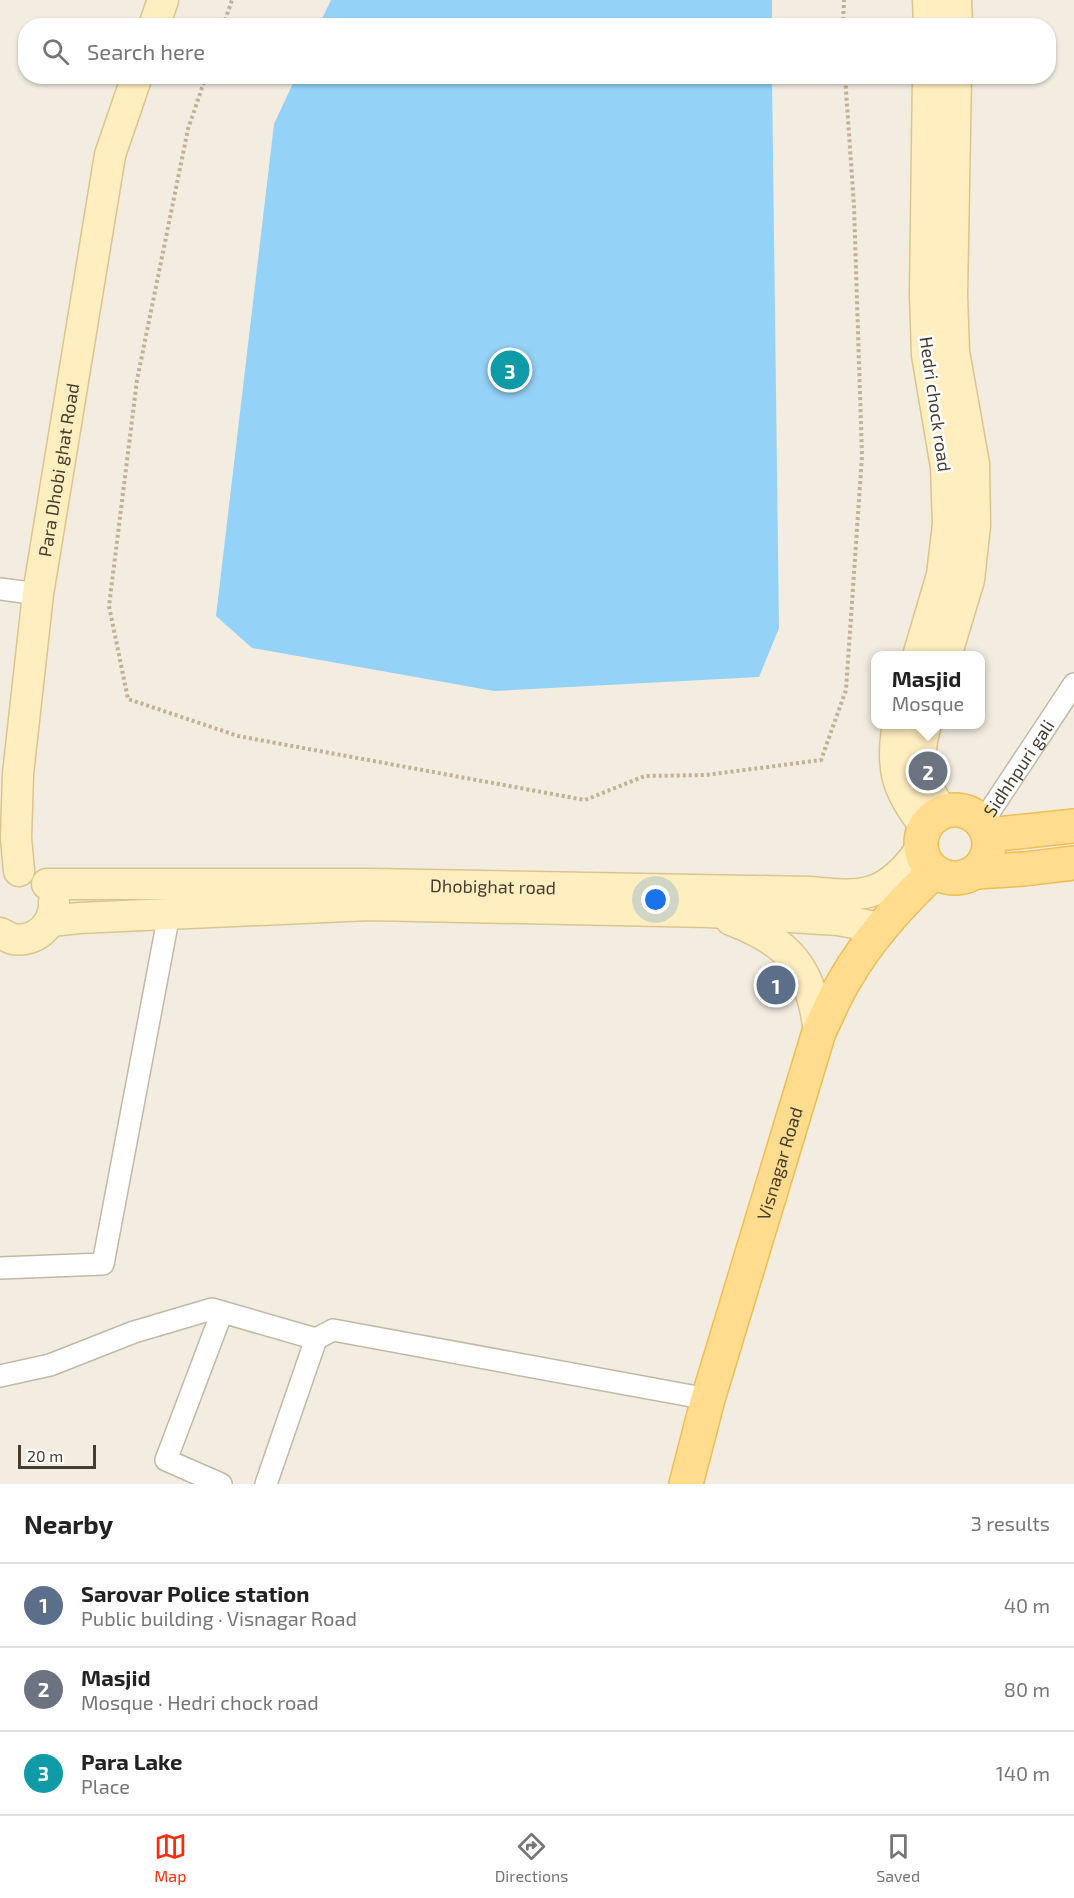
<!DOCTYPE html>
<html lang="en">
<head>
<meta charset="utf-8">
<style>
  body { margin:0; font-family:"Exo 2",sans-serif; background:#f6f6f6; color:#222 }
  .scale { position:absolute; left:18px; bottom:15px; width:78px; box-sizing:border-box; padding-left:6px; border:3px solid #453d31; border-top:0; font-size:16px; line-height:21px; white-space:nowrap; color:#453d31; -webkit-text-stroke:4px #fff; paint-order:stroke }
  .you { position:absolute; left:656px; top:900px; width:21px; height:21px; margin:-15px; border:4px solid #fff; border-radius:50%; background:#1a73e8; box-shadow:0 0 0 9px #1a73e833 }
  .badge { display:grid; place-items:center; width:39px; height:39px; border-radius:50%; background:#ff2c0c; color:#fff; font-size:20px; font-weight:700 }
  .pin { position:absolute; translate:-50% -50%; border:3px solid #fff; box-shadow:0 2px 6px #0006 }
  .popup { position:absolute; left:871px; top:651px; width:114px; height:78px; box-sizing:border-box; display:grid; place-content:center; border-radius:12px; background:#fff; filter:drop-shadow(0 2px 4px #0005); font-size:20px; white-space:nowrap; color:#767676 }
  .popup b { font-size:22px; color:#222 }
  .popup::after { content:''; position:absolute; left:50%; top:100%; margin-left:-12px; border:12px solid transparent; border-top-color:#fff }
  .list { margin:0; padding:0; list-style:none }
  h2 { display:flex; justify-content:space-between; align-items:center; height:78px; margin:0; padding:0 24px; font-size:26px }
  h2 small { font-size:20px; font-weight:400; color:#767676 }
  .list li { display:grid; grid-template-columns:39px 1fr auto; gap:18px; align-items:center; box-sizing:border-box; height:84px; padding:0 24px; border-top:2px solid #e0e0e0 }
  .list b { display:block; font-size:22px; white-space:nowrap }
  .list p { margin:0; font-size:20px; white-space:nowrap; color:#767676 }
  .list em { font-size:20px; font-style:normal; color:#767676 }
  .icon { flex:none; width:33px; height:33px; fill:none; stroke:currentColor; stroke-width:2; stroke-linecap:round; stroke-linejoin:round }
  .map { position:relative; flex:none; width:1074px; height:1484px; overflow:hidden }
  .search { position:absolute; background:#fff; box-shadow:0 2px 4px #0004; left:18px; right:18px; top:18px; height:66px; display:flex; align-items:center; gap:15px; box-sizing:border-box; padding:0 21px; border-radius:24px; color:#767676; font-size:22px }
  .sheet { height:330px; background:#fff }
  nav { display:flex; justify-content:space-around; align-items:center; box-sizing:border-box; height:84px; border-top:2px solid #e0e0e0; background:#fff; font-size:16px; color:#767676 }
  nav a { display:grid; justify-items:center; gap:3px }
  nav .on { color:#ff2c0c }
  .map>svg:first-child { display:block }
  .water { fill:#95d2f8 }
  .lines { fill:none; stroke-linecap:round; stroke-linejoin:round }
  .street-casing { stroke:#c2b8a6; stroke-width:24 }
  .secondary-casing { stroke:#dbc58d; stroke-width:33 }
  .primary-casing { stroke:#f0bd52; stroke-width:36 }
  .path { stroke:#c2b193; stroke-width:4; stroke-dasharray:3 3; stroke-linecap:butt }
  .street { stroke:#fff; stroke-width:21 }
  .secondary { stroke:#ffeebf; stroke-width:30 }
  .primary { stroke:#ffdc8e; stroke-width:33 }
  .labels { text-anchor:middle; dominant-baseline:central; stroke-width:5; stroke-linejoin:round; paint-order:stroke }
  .street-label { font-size:18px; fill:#453d31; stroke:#fff }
</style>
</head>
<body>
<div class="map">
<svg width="1074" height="1484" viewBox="0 0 1074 1484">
  <rect width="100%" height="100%" fill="#f3ede1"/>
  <path class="water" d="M331 0H772V25H319Z
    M296 77H772L779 628 759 677 494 691 252 648 216 616 274 124Z"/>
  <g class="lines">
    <defs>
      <g id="street">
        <path d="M0 589 38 594"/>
        <path id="s1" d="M982 823 1074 684"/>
        <path d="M0 1268 103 1264 169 914"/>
        <path d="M0 1376 50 1365 134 1332 212 1309 316 1339 333 1330 708 1399"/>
        <path d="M221 1484 166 1460 222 1312"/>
        <path d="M266 1484 316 1339"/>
      </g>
      <g id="secondary">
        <path d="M928 0 929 26"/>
        <path d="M956 0 957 26"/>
        <path d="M154 26 163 0"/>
        <path d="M918 656 942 575 948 524 946 467 927 355 925 295 928 76"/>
        <path d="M946 656 969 580 975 525 974 464 954 352 952 295 956 76"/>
        <path d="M898 724C890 769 897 791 925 826"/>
        <path d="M926 724C915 761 921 782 943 812"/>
        <path id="s2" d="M19 871 16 838 18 774 38 594 110 155 137 76"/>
        <path id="s3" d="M47 884H372L810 892C863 898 887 897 920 850"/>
        <path d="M731 920C792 943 811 969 819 1032"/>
        <path d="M51 921 79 918 369 905 709 912 838 920 881 928"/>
        <path d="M0 933C4 935 9 938 13 939 36 943 55 924 54 902"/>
      </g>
      <g id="primary">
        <circle cx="955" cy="844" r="34"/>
        <path d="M988 835 1074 826"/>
        <path d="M976 872 1024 869 1074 863"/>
        <path id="s4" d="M686 1484 708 1399 819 1032C828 1014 835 995 846 978 869 938 901 903 934 872"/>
      </g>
    </defs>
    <use href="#street" class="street-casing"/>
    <use href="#secondary" class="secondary-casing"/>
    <use href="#primary" class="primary-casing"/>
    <path class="path" d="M223 26 232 0
      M843 26 844 0
      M206 76 188 129 137 380 109 606 128 699 238 736 585 800 645 776 706 775 821 760 846 690 862 456 854 206 845 76"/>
    <use href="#street" class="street"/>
    <use href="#secondary" class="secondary"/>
    <use href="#primary" class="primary"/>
  </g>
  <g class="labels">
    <g class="street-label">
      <text transform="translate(936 404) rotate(82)">Hedri chock road</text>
      <text stroke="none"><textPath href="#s2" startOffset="404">Para Dhobi ghat Road</textPath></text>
      <text stroke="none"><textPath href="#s1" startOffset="66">Sidhhpuri gali</textPath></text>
      <text stroke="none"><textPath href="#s3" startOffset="446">Dhobighat road</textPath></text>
      <text stroke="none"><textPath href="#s4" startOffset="334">Visnagar Road</textPath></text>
    </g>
  </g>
</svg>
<div class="scale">20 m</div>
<div class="you"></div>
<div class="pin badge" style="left:776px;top:985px;background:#5c6f8a">1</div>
<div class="pin badge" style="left:928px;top:771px;background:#6b7280">2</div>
<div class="popup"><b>Masjid</b>Mosque</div>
<div class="pin badge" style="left:510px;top:370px;background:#0f9aa8">3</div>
<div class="search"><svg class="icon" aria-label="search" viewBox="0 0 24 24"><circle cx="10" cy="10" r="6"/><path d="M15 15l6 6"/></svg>Search here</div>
</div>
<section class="sheet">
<h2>Nearby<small>3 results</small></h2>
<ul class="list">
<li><span class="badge" style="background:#5c6f8a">1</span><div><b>Sarovar Police station</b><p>Public building · Visnagar Road</p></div><em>40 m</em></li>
<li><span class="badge" style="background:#6b7280">2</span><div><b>Masjid</b><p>Mosque · Hedri chock road</p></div><em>80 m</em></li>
<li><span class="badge" style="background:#0f9aa8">3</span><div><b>Para Lake</b><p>Place</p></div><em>140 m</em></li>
</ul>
</section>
<nav>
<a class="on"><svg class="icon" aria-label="map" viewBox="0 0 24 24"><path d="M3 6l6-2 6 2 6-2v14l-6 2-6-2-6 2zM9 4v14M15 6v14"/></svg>Map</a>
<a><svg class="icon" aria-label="directions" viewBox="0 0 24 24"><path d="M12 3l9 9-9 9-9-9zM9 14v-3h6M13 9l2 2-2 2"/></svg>Directions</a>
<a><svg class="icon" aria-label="saved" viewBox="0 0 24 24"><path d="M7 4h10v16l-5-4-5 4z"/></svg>Saved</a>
</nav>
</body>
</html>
